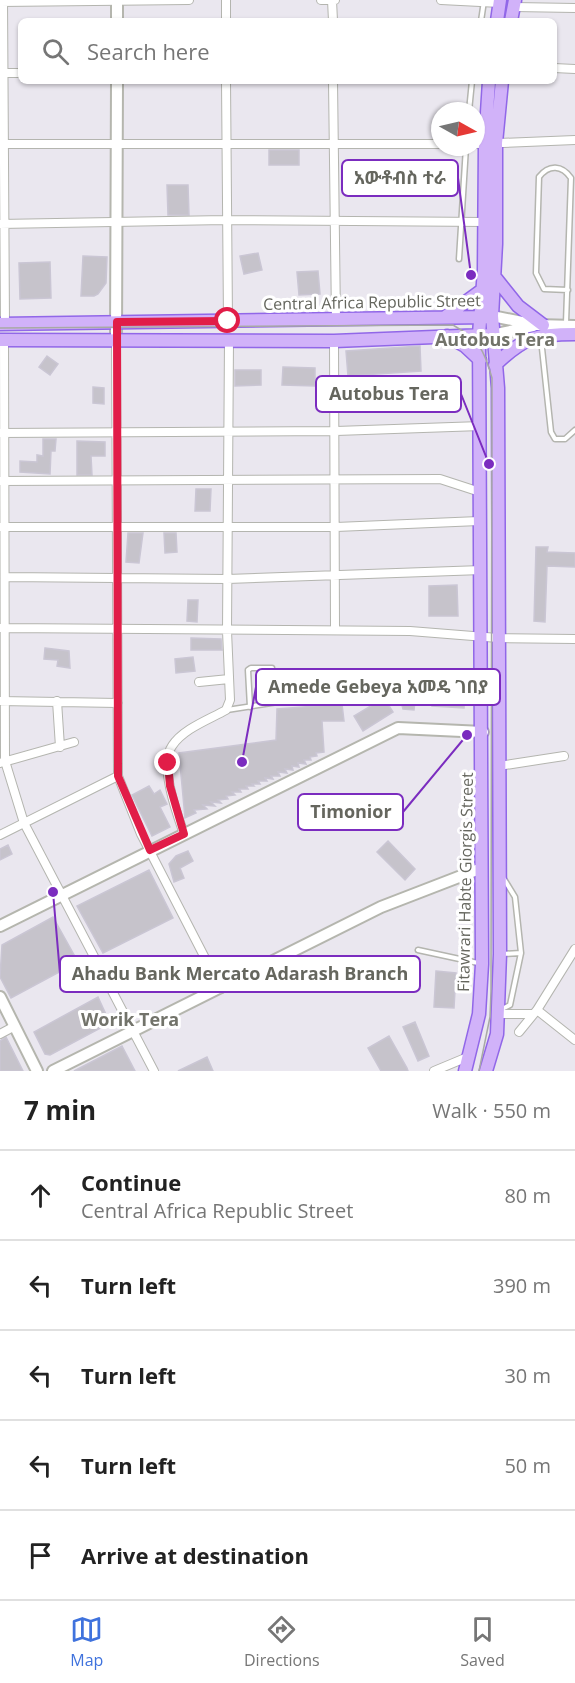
<!DOCTYPE html>
<html lang="en">
<head>
<meta charset="utf-8">
<style>
  body { margin:0; font-family:"Open Sans","Noto Sans Ethiopic",sans-serif; background:#f6f6f6; color:#222 }
  .compass { position:absolute; left:431px; top:102px; width:54px; height:54px; border-radius:50%; background:#fff; box-shadow:0 2px 4px #0004; rotate:98deg }
  .stop { position:absolute; width:18px; height:18px; margin:-14px; border:4px solid #e11d48; border-radius:50%; background:#fff }
  .stop.end { background:#e11d48; border-color:#fff; box-shadow:0 2px 6px #0008 }
  .list { margin:0; padding:0; list-style:none }
  h2 { display:flex; justify-content:space-between; align-items:center; height:78px; margin:0; padding:0 24px; font-size:26px }
  h2 small { font-size:20px; font-weight:400; color:#767676 }
  .list li { display:grid; grid-template-columns:39px 1fr auto; gap:18px; align-items:center; box-sizing:border-box; height:90px; padding:0 24px; border-top:2px solid #e0e0e0 }
  .list b { display:block; font-size:22px; white-space:nowrap }
  .list p { margin:0; font-size:20px; white-space:nowrap; color:#767676 }
  .list em { font-size:20px; font-style:normal; color:#767676 }
  .icon { flex:none; width:33px; height:33px; fill:none; stroke:currentColor; stroke-width:2; stroke-linecap:round; stroke-linejoin:round }
  .map { position:relative; flex:none; width:575px; height:1071px; overflow:hidden }
  .search { position:absolute; background:#fff; box-shadow:0 2px 4px #0004; left:18px; right:18px; top:18px; height:66px; display:flex; align-items:center; gap:15px; box-sizing:border-box; padding:0 21px; border-radius:9px; color:#767676; font-size:22px }
  .sheet { height:528px; background:#fff }
  nav { display:flex; justify-content:space-around; align-items:center; box-sizing:border-box; height:84px; border-top:2px solid #e0e0e0; background:#fff; font-size:16px; color:#767676 }
  nav a { display:grid; justify-items:center; gap:3px }
  nav .on { color:#3f72dd }
  .map>svg:first-child { display:block }
  .building { fill:#c6c3cb; stroke:#cac6d4; stroke-width:1.5 }
  .lines { fill:none; stroke-linecap:round; stroke-linejoin:round }
  .lane-casing { stroke:#b4b5af; stroke-width:7 }
  .street-casing { stroke:#b4b5af; stroke-width:10 }
  .secondary-casing { stroke:#b5b6ae; stroke-width:14 }
  .primary-casing { stroke:#9167e8; stroke-width:15 }
  .lane { stroke:#fff; stroke-width:4 }
  .street { stroke:#fff; stroke-width:8 }
  .secondary { stroke:#fff; stroke-width:10 }
  .primary { stroke:#d1b2f9; stroke-width:12 }
  .tram { stroke:#a8a9a6; stroke-width:1.5 }
  .route { stroke:#e11d48; stroke-width:8 }
  .labels { text-anchor:middle; dominant-baseline:central; stroke-width:6; stroke-linejoin:round; paint-order:stroke }
  .street-label { font-size:16px; fill:#65665e; stroke:#fff }
  .neighbourhood-label { font-size:18px; font-weight:bold; fill:#72736a; stroke:#fff }
  .leader { fill:none; stroke:#7b2cbf; stroke-width:2 }
  .callout-dot { fill:#7b2cbf; stroke:#fff; stroke-width:2 }
  .callout { fill:#fff; stroke:#7b2cbf; stroke-width:2 }
  .callout-label { font-size:18px; text-anchor:middle; font-weight:bold; fill:#65665e }
</style>
</head>
<body>
<div class="map">
<svg width="575" height="1071" viewBox="0 0 575 1071">
  <rect width="100%" height="100%" fill="#eae7ef"/>
  <path class="building" d="M269 150H299V165H269Z
    M167 185H188L189 215H168Z
    M258 253 262 270 244 274 240 256Z
    M83 256 107 257 106 283 98 294 94 296H81Z
    M50 262 51 298 20 299 19 263Z
    M318 271 320 294 299 295 297 272Z
    M420 346 421 371 348 376 346 351Z
    M47 356 58 364 50 375 39 367Z
    M283 367 315 368V386L282 385Z
    M235 370H261V385L235 386Z
    M93 387 104 388V404L93 403Z
    M43 439H56L55 451H51L50 474 20 472V461L37 462V455L43 456Z
    M77 441 105 442V456H91L92 475H77Z
    M196 489H211L210 511H195Z
    M128 533H143L139 563 126 562Z
    M164 533H176L177 552 165 553Z
    M536 547H548L547 552 575 553V567L547 566 545 622 534 621Z
    M457 585 458 616H429V586Z
    M188 600H198L197 622 187 621Z
    M191 638 221 639 222 650H191Z
    M45 648 69 651 70 668 57 666 58 660 44 659Z
    M193 657 195 671 176 673 175 659Z
    M434 678 466 680 464 708 432 706Z
    M396 683H417L414 710 403 709Z
    M384 698 393 712 363 731 354 716Z
    M342 704 344 721H322L324 752 316 753 317 756 310 757 311 760H304L306 764 298 763 299 767 292 766 293 770 285 769 287 773 278 772 280 776H271L273 779 265 778 267 781H258L260 784H252L254 786H246L248 789H239L241 792H232L235 795 226 796 228 799 218 800 221 803 211 802 215 806 203 805 207 809 194 810 196 813 185 818 179 753 276 740 277 709Z
    M149 786 154 794 160 790 167 804 160 807 170 827 152 836 132 795Z
    M388 841 415 869 405 880 377 852Z
    M8 845 12 854 0 860V849Z
    M188 851 193 861 180 868 184 878 174 882 169 864 176 856Z
    M149 870 173 918 103 953 77 906Z
    M53 917 78 962 11 998 0 977 2 945Z
    M436 971 456 973 454 1008 434 1007Z
    M98 997 110 1023 50 1055 45 1054 34 1032Z
    M415 1022 429 1056 418 1061 403 1027Z
    M389 1036 407 1068 408 1071H381L368 1048Z
    M6 1037 23 1071H0V1041Z
    M122 1046 135 1071H74Z
    M207 1057 213 1071H178Z"/>
  <g class="lines">
    <defs>
      <path id="lane" d="M481 21 484 1
        M469 111 472 81
        M459 259 466 147
        M566 323 571 178C562 165 549 164 539 177L536 273 544 289 568 290
        M541 339 551 432 555 439H565L575 430
        M250 707 248 670 251 668H272
        M227 710 310 697
        M418 950 478 963
        M501 954 521 953 515 897 504 879
        M502 1009 510 1005 521 953"/>
      <path id="street" d="M3 0 5 324
        M321 0H335
        M332 0 333 21
        M441 0 500 3
        M0 2 189 0
        M514 7 575 8
        M226 21V0
        M554 68 575 69
        M2 73H21
        M226 81 228 321
        M333 81 336 320
        M0 144H440
        M476 144 575 140
        M0 224 225 220 486 222
        M116 338 118 776 141 834 221 989
        M4 340 5 761 24 823 154 1071
        M334 341 335 630
        M0 433 336 431 481 426
        M0 481 440 479 480 492
        M0 527H336L479 521
        M5 577 227 579 482 570
        M1 628 410 631 498 638 575 639
        M199 682 229 679
        M0 701 118 703
        M57 701 60 747
        M0 763 74 742
        M499 766 564 756
        M184 834C177 814 159 765 172 746 183 729 208 720 226 710L230 700 227 631 229 340
        M0 835 118 776
        M537 1010 575 1040
        M498 1014H533
        M519 1032 537 1010 575 949
        M0 1034 15 1026
        M434 1071 470 1056"/>
      <path id="secondary" d="M117 0V21
        M492 316 537 325 575 326
        M492 335 533 326
        M116 338 117 81
        M0 926 398 728 483 732
        M0 997 37 1071
        M53 1071 381 907 482 868"/>
      <path id="primary" d="M497 21 500 0
        M511 21 515 0
        M494 276 518 306 543 325
        M445 317 482 290
        M0 324 488 317
        M447 336 465 346 480 360
        M0 340 334 341 485 335
        M495 365C524 337 536 334 575 334
        M465 1071 479 1014 482 964 479 334 484 270 485 144 489 81
        M486 1071 497 1034 500 954 498 388 492 316 496 244V143L502 81"/>
    </defs>
    <use href="#lane" class="lane-casing"/>
    <use href="#street" class="street-casing"/>
    <use href="#secondary" class="secondary-casing"/>
    <use href="#primary" class="primary-casing"/>
    <use href="#lane" class="lane"/>
    <use href="#street" class="street"/>
    <use href="#secondary" class="secondary"/>
    <use href="#primary" class="primary"/>
    <path class="tram" d="M0 328 453 325C479 340 484 349 492 378L491 991 490 1017 479 1071"/>
  </g>
  <g class="lines">
    <path class="route" d="M168 763 170 786 184 834 150 850 118 776 117 322 228 321"/>
  </g>
  <g class="labels">
    <g class="street-label">
      <text transform="translate(372 302) rotate(-1)">Central Africa Republic Street</text>
      <text transform="translate(465 882) rotate(-89)">Fitawrari Habte Giorgis Street</text>
    </g>
    <g class="neighbourhood-label">
      <text x="495" y="339">Autobus Tera</text>
      <text x="130" y="1019">Worik Tera</text>
    </g>
  </g>
  <path class="leader" d="M471 275L458 178M489 464L461 394M242 762L256 687M467 735L403 812M53 892L60 974"/>
  <g class="callout-dot">
    <circle cx="471" cy="275" r="6"/>
    <circle cx="489" cy="464" r="6"/>
    <circle cx="242" cy="762" r="6"/>
    <circle cx="467" cy="735" r="6"/>
    <circle cx="53" cy="892" r="6"/>
  </g>
  <g class="callout">
    <rect x="342" y="160" width="116" height="36" rx="6"/>
    <rect x="316" y="376" width="145" height="36" rx="6"/>
    <rect x="256" y="669" width="244" height="36" rx="6"/>
    <rect x="298" y="794" width="105" height="36" rx="6"/>
    <rect x="60" y="956" width="360" height="36" rx="6"/>
  </g>
  <g class="callout-label">
    <text x="400" y="184">አውቶብስ ተራ</text>
    <text x="389" y="400">Autobus Tera</text>
    <text x="378" y="693">Amede Gebeya አመዴ ገበያ</text>
    <text x="351" y="818">Timonior</text>
    <text x="240" y="980">Ahadu Bank Mercato Adarash Branch</text>
  </g>
</svg>
<svg class="compass" viewBox="-18 -18 36 36"><path d="M0-13l5 13h-10z" fill="#e53935"/><path d="M0 13l5-13h-10z" fill="#767676"/></svg>
<div class="stop" style="left:228px;top:321px"></div>
<div class="stop end" style="left:168px;top:763px"></div>
<div class="search"><svg class="icon" aria-label="search" viewBox="0 0 24 24"><circle cx="10" cy="10" r="6"/><path d="M15 15l6 6"/></svg>Search here</div>
</div>
<section class="sheet">
<h2>7 min<small>Walk · 550 m</small></h2>
<ul class="list">
<li><svg class="icon" aria-label="ahead" viewBox="0 0 24 24"><path d="M12 20V5M6 11l6-6 6 6"/></svg><div><b>Continue</b><p>Central Africa Republic Street</p></div><em>80 m</em></li>
<li><svg class="icon" aria-label="left" viewBox="0 0 24 24"><path d="M17 20v-9H6M10 6l-5 5 5 5"/></svg><div><b>Turn left</b></div><em>390 m</em></li>
<li><svg class="icon" aria-label="left" viewBox="0 0 24 24"><path d="M17 20v-9H6M10 6l-5 5 5 5"/></svg><div><b>Turn left</b></div><em>30 m</em></li>
<li><svg class="icon" aria-label="left" viewBox="0 0 24 24"><path d="M17 20v-9H6M10 6l-5 5 5 5"/></svg><div><b>Turn left</b></div><em>50 m</em></li>
<li><svg class="icon" aria-label="arrive" viewBox="0 0 24 24"><path d="M6 21V4h12l-3 4 3 4H6"/></svg><div><b>Arrive at destination</b></div></li>
</ul>
</section>
<nav>
<a class="on"><svg class="icon" aria-label="map" viewBox="0 0 24 24"><path d="M3 6l6-2 6 2 6-2v14l-6 2-6-2-6 2zM9 4v14M15 6v14"/></svg>Map</a>
<a><svg class="icon" aria-label="directions" viewBox="0 0 24 24"><path d="M12 3l9 9-9 9-9-9zM9 14v-3h6M13 9l2 2-2 2"/></svg>Directions</a>
<a><svg class="icon" aria-label="saved" viewBox="0 0 24 24"><path d="M7 4h10v16l-5-4-5 4z"/></svg>Saved</a>
</nav>
</body>
</html>
